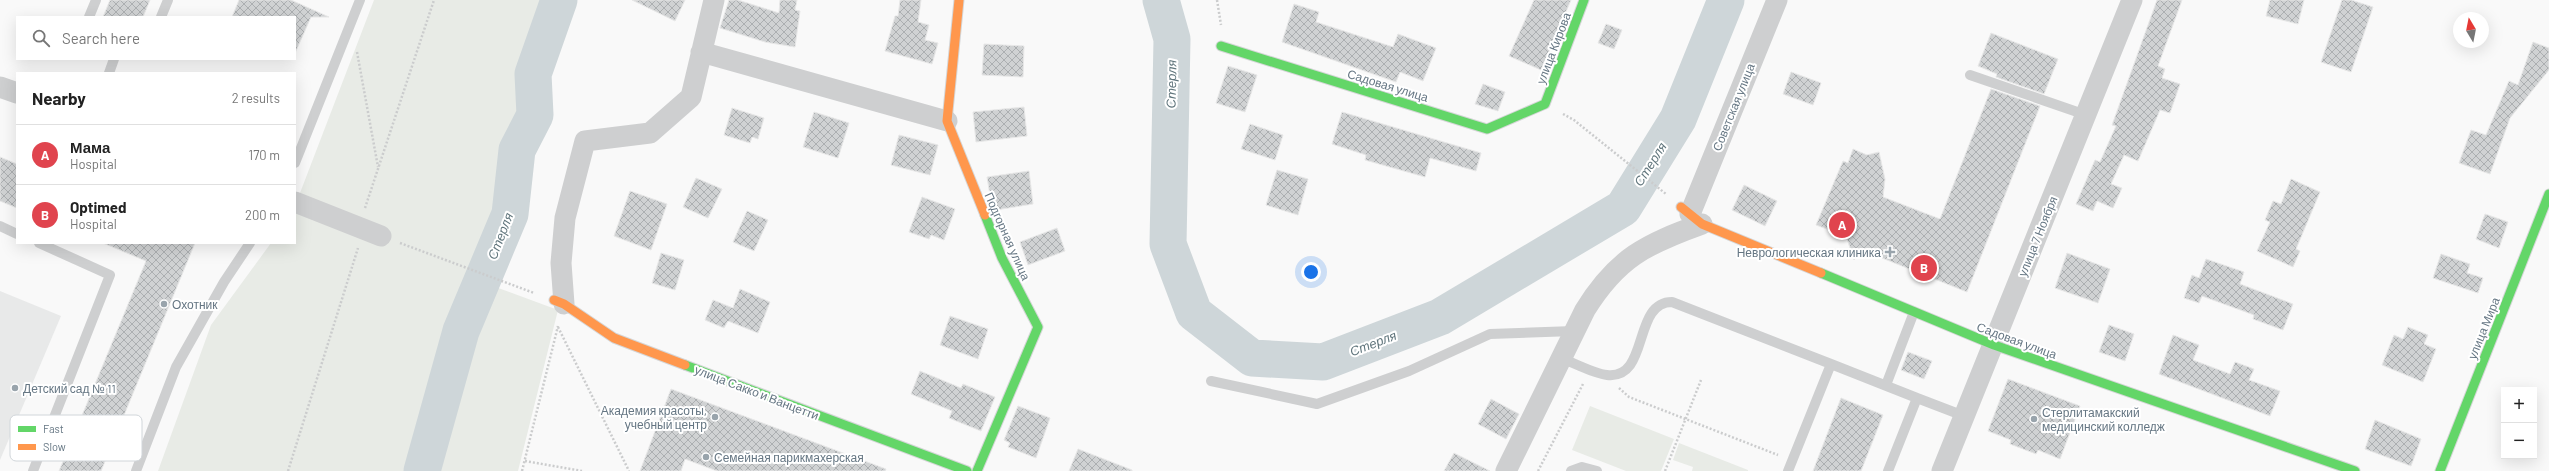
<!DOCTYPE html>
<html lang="en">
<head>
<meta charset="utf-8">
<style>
  body { margin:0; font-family:Barlow,sans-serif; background:#f2f2f2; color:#222 }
  .controls { position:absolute; right:12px; bottom:12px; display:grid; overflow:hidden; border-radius:0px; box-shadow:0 4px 16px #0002 }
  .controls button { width:36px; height:36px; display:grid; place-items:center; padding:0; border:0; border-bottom:1px solid #e0e0e0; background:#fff; color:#222; font:20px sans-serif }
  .compass { position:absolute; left:2453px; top:12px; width:36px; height:36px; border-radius:50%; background:#fff; box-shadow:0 4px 16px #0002; rotate:350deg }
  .you { position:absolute; left:1311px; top:272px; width:14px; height:14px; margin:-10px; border:3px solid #fff; border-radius:50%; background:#1a73e8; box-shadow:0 0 0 6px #1a73e833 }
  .badge { display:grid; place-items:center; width:26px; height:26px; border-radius:50%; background:#585c60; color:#fff; font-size:13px; font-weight:700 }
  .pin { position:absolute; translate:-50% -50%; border:2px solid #fff; box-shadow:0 1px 4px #0006 }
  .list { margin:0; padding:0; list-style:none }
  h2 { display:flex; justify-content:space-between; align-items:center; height:52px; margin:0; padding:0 16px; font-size:17px }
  h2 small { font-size:13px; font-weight:400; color:#767676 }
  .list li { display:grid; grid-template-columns:26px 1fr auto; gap:12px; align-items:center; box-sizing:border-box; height:60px; padding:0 16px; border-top:1px solid #e0e0e0 }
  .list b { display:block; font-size:15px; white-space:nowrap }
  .list p { margin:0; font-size:13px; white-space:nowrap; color:#767676 }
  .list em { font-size:13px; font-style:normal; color:#767676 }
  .icon { flex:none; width:22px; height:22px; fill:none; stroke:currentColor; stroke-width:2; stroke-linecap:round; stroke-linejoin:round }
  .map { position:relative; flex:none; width:2549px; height:471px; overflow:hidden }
  .search { position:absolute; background:#fff; box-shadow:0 4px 16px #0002; left:16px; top:16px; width:280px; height:44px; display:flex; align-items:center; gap:10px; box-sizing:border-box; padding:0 14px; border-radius:0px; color:#767676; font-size:15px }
  .panel { position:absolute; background:#fff; box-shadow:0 4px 16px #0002; left:16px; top:72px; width:280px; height:172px; border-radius:0px }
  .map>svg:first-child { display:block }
  .built { fill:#e8e9e9 }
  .green { fill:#e8ebe6 }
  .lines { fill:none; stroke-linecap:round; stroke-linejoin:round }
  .river { stroke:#ced6d9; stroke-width:37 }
  .building { fill:url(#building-cross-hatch); stroke:#e8e8e8 }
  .fast-casing { stroke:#d5d6d7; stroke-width:11 }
  .slow-casing { stroke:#d5d6d7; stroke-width:11 }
  .path { stroke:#cbcccd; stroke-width:2.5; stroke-dasharray:2 2; stroke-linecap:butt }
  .lane { stroke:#cecfd0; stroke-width:10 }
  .street { stroke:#cecfd0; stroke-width:21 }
  .fast { stroke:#63d668; stroke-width:9 }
  .slow { stroke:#ff974d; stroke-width:9 }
  .poi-dot { fill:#99a4ac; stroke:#fff; stroke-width:1.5 }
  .labels { text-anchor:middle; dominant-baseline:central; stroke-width:4; stroke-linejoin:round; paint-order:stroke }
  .street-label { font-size:12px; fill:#657683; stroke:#fff }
  .poi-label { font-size:12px; fill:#657683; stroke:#fff; text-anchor:start }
  .water-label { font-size:13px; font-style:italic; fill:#60757c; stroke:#fff }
  .key { fill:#fff; stroke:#d1d6da; stroke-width:1 }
  .key-label { font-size:11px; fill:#657683 }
</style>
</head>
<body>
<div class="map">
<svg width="2549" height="471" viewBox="0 0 2549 471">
  <defs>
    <pattern id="building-cross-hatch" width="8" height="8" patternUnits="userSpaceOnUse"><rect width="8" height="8" fill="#d0d2d3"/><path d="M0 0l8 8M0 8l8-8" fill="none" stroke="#acafb1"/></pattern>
  </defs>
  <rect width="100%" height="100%" fill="#f9f9f9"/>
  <path class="built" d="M0 291 61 316 0 460Z"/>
  <path class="green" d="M374 0H548L521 66 522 112 509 145 500 213 452 330 411 471H158L211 325 271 243H295V206Z
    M490 285 558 310 518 471H435Z
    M1590 406 1674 439 1661 471H1626L1572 450Z
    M1679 443 1748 470V471H1692L1693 467 1673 460Z"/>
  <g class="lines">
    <path class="river" d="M1161 0 1172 39 1168 244 1194 313 1252 358 1323 362 1440 317 1623 208 1678 119 1726 0
      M422 471 461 331 510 214 517 150 535 115 533 74 559 0"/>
  </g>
  <path class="building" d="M110 0H150L143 17H103Z
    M239 0H291L329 17H311L295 53V17H232Z
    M632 0H685L675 21Z
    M729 0H738L779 13 780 0H797L795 10 800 11 795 47 765 42 720 28Z
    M900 0H921L918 22 929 25 925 40 938 43 932 64 885 51 895 16H898Z
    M1534 0H1571L1541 70 1509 56Z
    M2157 0H2182L2158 66 2165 69 2162 78 2180 84 2170 113 2160 110 2138 161 2124 155 2111 184 2122 188 2113 208 2097 201 2093 211 2076 204 2095 160 2100 162 2116 126 2112 125Z
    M2270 0H2304L2298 24 2266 16Z
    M2342 0H2351L2373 7 2351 72 2321 62Z
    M1294 4 1319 12 1316 22 1393 47 1398 34 1436 48 1423 81 1400 72 1396 82 1282 42Z
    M1606 24 1622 30 1614 49 1598 43Z
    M1991 33 2058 59 2044 94 1996 77 1997 74 1978 66Z
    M2533 42 2549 48V70L2510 118 2490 174 2459 163 2471 130 2486 135 2509 81 2518 85Z
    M984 44 1024 46 1023 77 982 75Z
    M1228 66 1257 75 1245 112 1216 103Z
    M1791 72 1821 83 1813 105 1783 94Z
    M1483 84 1505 92 1498 111 1475 104Z
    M1991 89 2040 106 1967 292 1862 250 1854 260 1846 236 1816 225 1843 161 1848 163 1853 149 1867 155 1879 152 1885 179 1883 197 1940 219Z
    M1024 107 1027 136 976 142 973 112Z
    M732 108 764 118 758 139 752 137 750 143 724 135Z
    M814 112 849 123 838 158 803 147Z
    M1342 112 1481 153 1476 171 1430 158 1425 177 1365 160 1366 155 1332 144Z
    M1250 124 1283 135 1275 160 1241 149Z
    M899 135 938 145 930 175 891 165Z
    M0 157 17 164V208L0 201Z
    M1277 170 1308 179 1298 215 1266 205Z
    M1029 171 1033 204 996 210 990 195 987 177Z
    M696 178 722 189 708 218 683 207Z
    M2291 179 2320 192 2296 249 2300 251 2293 267 2257 251 2270 222 2265 220 2273 201 2281 204Z
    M1744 185 1777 201 1765 226 1732 210Z
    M630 191 667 204 651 250 614 236Z
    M922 197 955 209 944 240 931 235 929 239 909 232Z
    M747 211 768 220 754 251 733 242Z
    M2485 214 2508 222 2499 248 2476 239Z
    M1057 228 1065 251 1028 265 1020 242Z
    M103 243H195L101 471H59L146 261Z
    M661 253 684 260 675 290 652 283Z
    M2067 253 2110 269 2098 303 2055 288Z
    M2441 254 2470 264 2467 273 2483 278 2478 293 2433 278Z
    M2206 259 2244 272 2240 284 2293 304 2283 330 2253 319 2254 315 2202 296 2199 303 2184 298 2192 275 2199 278Z
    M740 289 770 302 758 333 728 321 724 328 705 320 713 300 733 308Z
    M950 316 988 329 978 359 940 345Z
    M2109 325 2134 334 2125 361 2099 352Z
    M2408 327 2428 335 2424 344 2436 349 2423 382 2382 365 2394 335 2403 339Z
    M2173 335 2199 345 2193 360 2230 374 2235 362 2254 369 2249 380 2280 391 2270 416 2159 374Z
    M1908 352 1932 361 1924 379 1901 370Z
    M920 371 961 388 963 384 995 397 981 431 949 418 952 411 911 394Z
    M2008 379 2080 406 2060 459 2038 450 2036 454 2010 444 2011 440 1988 431Z
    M671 389 886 469 885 471H717L685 459 681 471H640Z
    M1841 398 1883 415 1861 471H1813Z
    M1491 399 1519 414 1506 439 1478 424Z
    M1018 406 1050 418 1036 458 1008 447 1010 443 1004 440Z
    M2375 420 2421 439 2411 466 2365 449Z
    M1078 449 1132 470V471H1069Z
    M1454 453 1490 471H1444Z"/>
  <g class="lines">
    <defs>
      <path id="fast" d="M1221 46 1487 129 1545 104 1584 0
        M1821 273 1994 345 2355 471
        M685 365 967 471
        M977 471 1038 327 1002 258 985 215
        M2440 471 2549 194"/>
      <path id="slow" d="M959 0 947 121 985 215
        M1681 207 1702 224 1821 273
        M554 300 564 304 614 338 685 365"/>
    </defs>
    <use href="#fast" class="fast-casing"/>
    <use href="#slow" class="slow-casing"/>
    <path class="path" d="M1217 0 1221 25
      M357 52 378 167
      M1563 114 1574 120 1666 194
      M365 208 434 0
      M400 243 534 293
      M558 327 629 471
      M1619 388 1629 397 1778 455
      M525 461 582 471
      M288 471 358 248
      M522 471 558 326
      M1538 471 1583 384
      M1665 471 1701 380"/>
    <path class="lane" d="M89 17 96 0
      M161 17 168 0
      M109 73 114 59
      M1970 75 2086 115
      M295 163 360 0
      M0 226 17 234
      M1561 358C1574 363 1595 374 1607 375 1650 380 1632 302 1672 302L1831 364
      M1211 381 1317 404 1409 371 1490 334 1574 331
      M1886 385 1914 312
      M1917 398 1964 416
      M33 471 110 275 39 243
      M136 471 176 367 224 282 250 243
      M1571 471 1582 467 1597 471
      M1788 471 1831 364 1917 398 1888 471"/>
    <path class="street" d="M701 52 947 121
      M0 87 17 93
      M295 202 381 236
      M1690 214 1777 0
      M564 304 561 263 565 218 585 141 650 133 691 97 714 0
      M1506 471 1585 310C1617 258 1646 244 1702 224
      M1942 471 2132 0"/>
    <use href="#fast" class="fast"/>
    <use href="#slow" class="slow"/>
  </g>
  <g class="poi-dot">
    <path d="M1888 246h4v4h4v4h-4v4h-4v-4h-4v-4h4z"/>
    <circle cx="164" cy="304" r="4"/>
    <circle cx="15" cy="388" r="4"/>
    <circle cx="715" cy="417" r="4"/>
    <circle cx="2034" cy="419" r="4"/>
    <circle cx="706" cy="457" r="4"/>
  </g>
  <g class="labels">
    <g class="street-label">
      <text transform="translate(1553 48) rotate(-69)">улица Кирова</text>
      <text transform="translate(1388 85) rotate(17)">Садовая улица</text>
      <text transform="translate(1733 107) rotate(-68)">Советская улица</text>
      <text transform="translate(1008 236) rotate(66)">Подгорная улица</text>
      <text transform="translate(2037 236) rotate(-68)">улица 7 Ноября</text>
      <text transform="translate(2483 328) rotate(-68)">улица Мира</text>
      <text transform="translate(2017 340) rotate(20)">Садовая улица</text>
      <text transform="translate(757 392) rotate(21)">улица Сакко и Ванцетти</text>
    </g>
    <g class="poi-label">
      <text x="1881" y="252" text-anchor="end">Неврологическая клиника</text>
      <text x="172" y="304">Охотник</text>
      <text x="23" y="388">Детский сад № 11</text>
      <text x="707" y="410" text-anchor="end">Академия красоты,<tspan x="707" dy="14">учебный центр</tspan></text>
      <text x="2042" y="412">Стерлитамакский<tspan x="2042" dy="14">медицинский колледж</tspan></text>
      <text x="714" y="457">Семейная парикмахерская</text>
    </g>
    <g class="water-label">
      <text transform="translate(1171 84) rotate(-89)">Стерля</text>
      <text transform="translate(1650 164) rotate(-58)">Стерля</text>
      <text transform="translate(500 236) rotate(-69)">Стерля</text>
      <text transform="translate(1373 343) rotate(-21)">Стерля</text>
    </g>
  </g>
  <rect x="10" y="415" width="132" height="46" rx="6" class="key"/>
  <rect x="18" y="426" width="18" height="6" fill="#63d668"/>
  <rect x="18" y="444" width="18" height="6" fill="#ff974d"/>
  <g class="key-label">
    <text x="43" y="433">Fast</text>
    <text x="43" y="451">Slow</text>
  </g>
</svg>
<div class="controls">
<button>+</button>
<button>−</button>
</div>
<svg class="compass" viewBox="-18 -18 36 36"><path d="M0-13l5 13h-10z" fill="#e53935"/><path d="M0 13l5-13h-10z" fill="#767676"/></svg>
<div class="you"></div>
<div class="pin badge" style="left:1842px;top:225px;background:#e0444e">A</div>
<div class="pin badge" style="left:1924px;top:268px;background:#e0444e">B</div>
<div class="search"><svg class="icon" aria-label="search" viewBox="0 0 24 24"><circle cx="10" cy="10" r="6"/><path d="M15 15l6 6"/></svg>Search here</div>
<section class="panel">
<h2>Nearby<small>2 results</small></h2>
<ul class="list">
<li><span class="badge" style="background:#e0444e">A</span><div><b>Мама</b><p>Hospital</p></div><em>170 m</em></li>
<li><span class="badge" style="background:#e0444e">B</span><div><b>Optimed</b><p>Hospital</p></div><em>200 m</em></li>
</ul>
</section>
</div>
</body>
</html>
